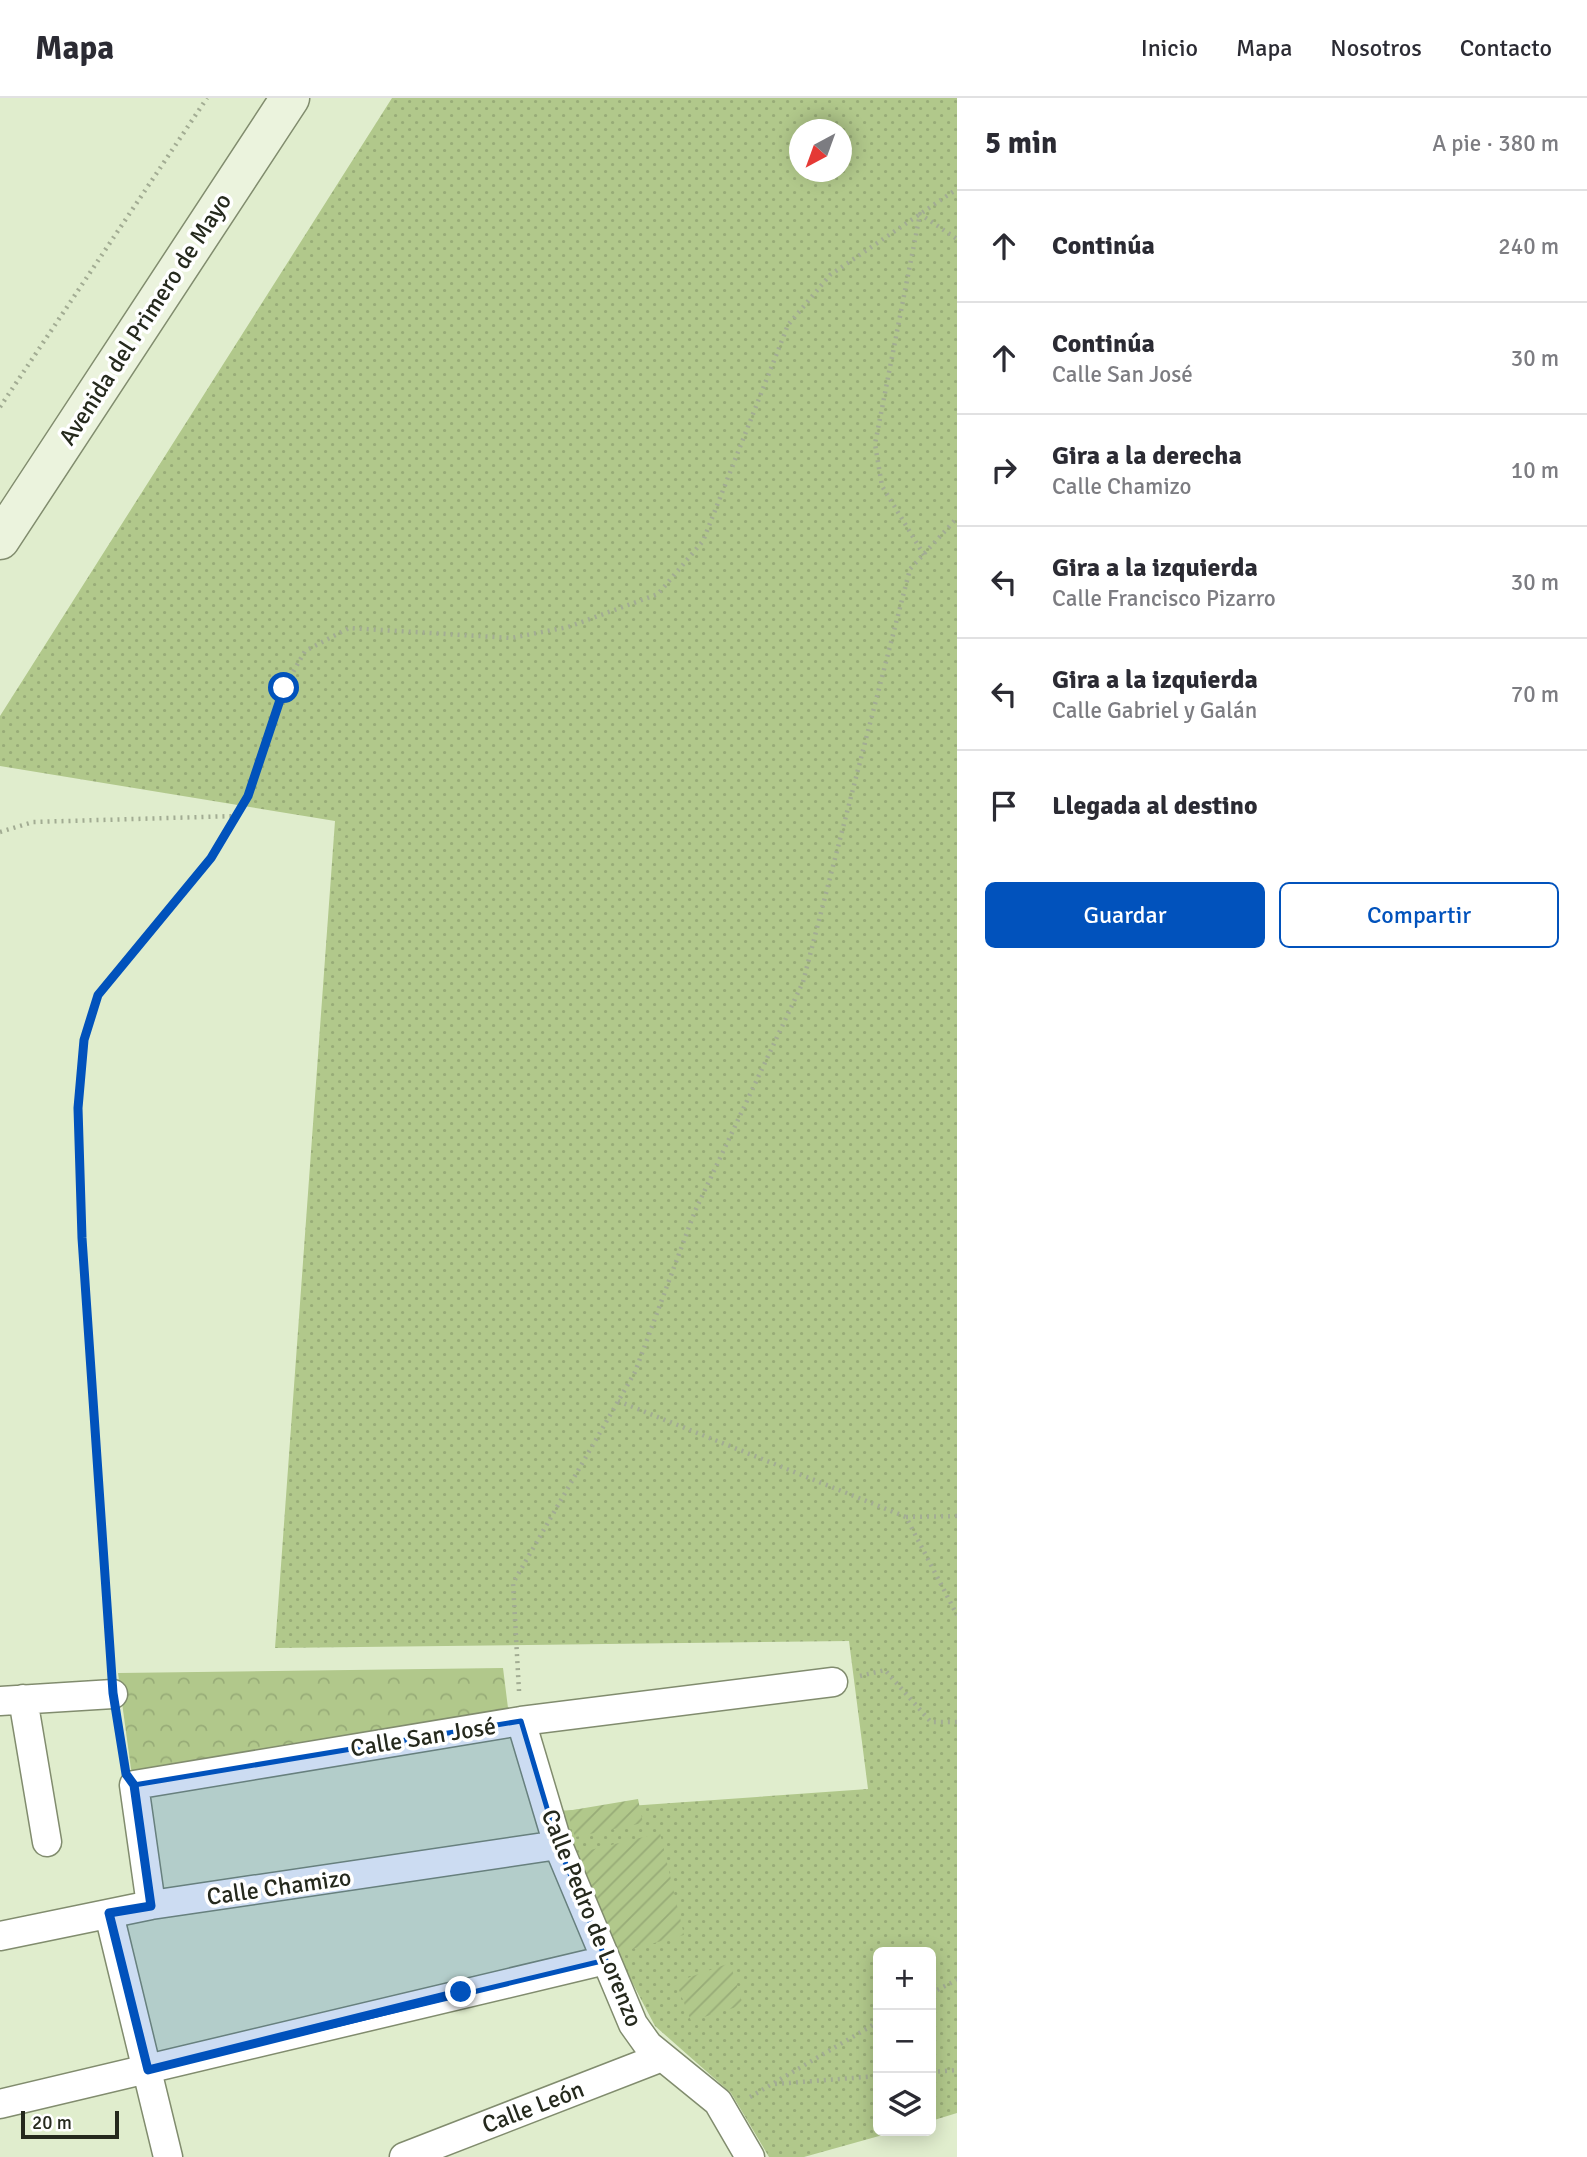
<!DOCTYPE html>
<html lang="es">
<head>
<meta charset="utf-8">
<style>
  body { margin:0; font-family:Signika,sans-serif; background:#f2f2f3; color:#2b2b33 }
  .controls { position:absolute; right:21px; bottom:21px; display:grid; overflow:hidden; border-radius:10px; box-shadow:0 4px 18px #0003 }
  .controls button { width:63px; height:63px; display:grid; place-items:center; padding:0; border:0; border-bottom:2px solid #e1e1e2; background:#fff; color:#2b2b33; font:35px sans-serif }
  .compass { position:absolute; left:789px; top:21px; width:63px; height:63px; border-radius:50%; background:#fff; box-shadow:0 4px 18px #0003; rotate:221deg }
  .scale { position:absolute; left:21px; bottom:18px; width:98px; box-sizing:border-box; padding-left:7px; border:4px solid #25291d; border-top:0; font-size:19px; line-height:24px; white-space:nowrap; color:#25291d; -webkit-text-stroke:5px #fff; paint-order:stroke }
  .stop { position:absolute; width:21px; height:21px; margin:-16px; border:5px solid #0152bc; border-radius:50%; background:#fff }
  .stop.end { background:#0152bc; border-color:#fff; box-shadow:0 2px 7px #0008 }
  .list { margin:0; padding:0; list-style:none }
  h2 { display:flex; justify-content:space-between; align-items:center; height:91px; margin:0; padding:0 28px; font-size:30px }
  h2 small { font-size:23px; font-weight:400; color:#7c7c81 }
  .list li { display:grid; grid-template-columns:46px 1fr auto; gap:21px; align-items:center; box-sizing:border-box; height:112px; padding:0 28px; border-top:2px solid #e1e1e2 }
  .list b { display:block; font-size:26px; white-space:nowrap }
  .list p { margin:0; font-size:23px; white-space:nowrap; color:#7c7c81 }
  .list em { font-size:23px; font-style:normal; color:#7c7c81 }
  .actions { display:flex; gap:14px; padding:21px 28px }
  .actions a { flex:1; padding:16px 0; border:2px solid #0152bc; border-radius:10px; text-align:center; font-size:24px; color:#0152bc }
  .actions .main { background:#0152bc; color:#fff }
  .icon { flex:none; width:38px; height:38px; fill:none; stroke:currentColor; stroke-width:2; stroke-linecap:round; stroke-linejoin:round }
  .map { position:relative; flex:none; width:957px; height:2059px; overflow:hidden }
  header { display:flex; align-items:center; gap:42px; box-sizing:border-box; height:98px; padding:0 35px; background:#fff; border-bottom:2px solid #e1e1e2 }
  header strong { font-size:33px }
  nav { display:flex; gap:38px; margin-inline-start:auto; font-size:24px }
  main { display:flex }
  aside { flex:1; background:#fff }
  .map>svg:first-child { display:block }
  .grass { fill:url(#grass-dots); fill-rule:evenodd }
  .park { fill:url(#park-crowns) }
  .garden { fill:url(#garden-furrows) }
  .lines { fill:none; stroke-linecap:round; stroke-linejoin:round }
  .street-casing { stroke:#818c6e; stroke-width:31 }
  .secondary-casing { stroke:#818c6e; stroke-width:41 }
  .path { stroke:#a2ac93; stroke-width:4.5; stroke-dasharray:2 5; stroke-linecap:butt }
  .street { stroke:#fff; stroke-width:28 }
  .secondary { stroke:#ebf3dd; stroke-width:38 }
  .route { stroke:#0152bc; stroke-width:9 }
  .marked { fill:#0152bc; fill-opacity:0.2; stroke:#0152bc; stroke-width:5; stroke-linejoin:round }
  .labels { text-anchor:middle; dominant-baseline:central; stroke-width:7; stroke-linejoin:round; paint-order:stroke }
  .street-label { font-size:24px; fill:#25291d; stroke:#fff }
</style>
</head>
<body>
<header>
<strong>Mapa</strong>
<nav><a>Inicio</a><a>Mapa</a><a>Nosotros</a><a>Contacto</a></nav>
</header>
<main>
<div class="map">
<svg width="957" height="2059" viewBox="0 0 957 2059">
  <defs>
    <pattern id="grass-dots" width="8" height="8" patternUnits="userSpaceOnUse" patternTransform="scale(1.75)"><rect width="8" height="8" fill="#b1c88b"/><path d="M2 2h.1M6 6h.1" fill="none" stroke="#98ac78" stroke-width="1.8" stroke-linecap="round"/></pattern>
    <pattern id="park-crowns" width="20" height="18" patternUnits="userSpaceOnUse" patternTransform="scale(1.75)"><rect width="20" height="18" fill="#b1c88b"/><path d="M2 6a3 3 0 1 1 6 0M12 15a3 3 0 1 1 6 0" fill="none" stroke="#98ac78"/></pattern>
    <pattern id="garden-furrows" width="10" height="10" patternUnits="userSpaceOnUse" patternTransform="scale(1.75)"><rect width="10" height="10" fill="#b1c88b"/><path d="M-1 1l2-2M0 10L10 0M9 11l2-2" fill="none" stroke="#98ac78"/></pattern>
  </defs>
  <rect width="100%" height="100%" fill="#e0edcd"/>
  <path class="grass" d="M392 0H957V2015L931 2023V1854H878V2033H897L804 2059H769L731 1995 655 1928 610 1842 558 1713 868 1691 849 1543 275 1550 335 723 0 668V618ZM800 32H842V74H800Z"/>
  <path class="park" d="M503 1570 509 1618 135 1679 131 1671 118 1575Z"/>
  <path class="garden" d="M638 1701 643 1725 575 1739 567 1713Z
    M660 1735 684 1837 617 1855 578 1755Z
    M730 1865 743 1907 691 1923 676 1884Z"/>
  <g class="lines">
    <defs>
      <path id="street" d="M23 1601 47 1744
        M0 1603 113 1596
        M521 1623 558 1747 633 1926 648 1947 718 2004 750 2059
        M151 1807 134 1687 521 1623 833 1584
        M109 1816 168 2059
        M0 1838 151 1807 558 1747
        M0 2006 606 1862
        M404 2059 662 1959"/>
      <path id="secondary" d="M0 442 290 0"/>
    </defs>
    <use href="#street" class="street-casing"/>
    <use href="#secondary" class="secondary-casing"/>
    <path class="path" d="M0 309 207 0
      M924 457 882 388 875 346 920 116 957 141
      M0 734 33 724 236 718
      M618 1303 906 1419 957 1517
      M906 1419 957 1418
      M111 1568 82 1140 78 1010 84 942 98 897 211 760 248 698 284 590 305 553 349 530 511 540 568 529 658 496 703 443 788 227 830 177 957 91
      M860 1578 885 1572 931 1624H957
      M519 1593 513 1485 635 1274 695 1113 803 884 910 471 957 420
      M118 1625 124 1661
      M931 1895 957 1882
      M931 1974 957 1972
      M775 1986 878 1978
      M750 1999 878 1924"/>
    <use href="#street" class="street"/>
    <use href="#secondary" class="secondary"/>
  </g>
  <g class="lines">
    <path class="route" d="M284 590 248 698 211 760 98 897 84 942 78 1010 82 1140 113 1595 126 1676 134 1687 151 1808 109 1815 148 1972 461 1894"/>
  </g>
  <path class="marked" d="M521 1623 558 1747 606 1862 148 1972 109 1816 151 1807 134 1687Z"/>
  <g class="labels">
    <g class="street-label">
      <text transform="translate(145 221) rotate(-57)">Avenida del Primero de Mayo</text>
      <text transform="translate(423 1639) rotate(-9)">Calle San José</text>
      <text transform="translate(279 1789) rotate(-8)">Calle Chamizo</text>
      <text transform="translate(592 1820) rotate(68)">Calle Pedro de Lorenzo</text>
      <text transform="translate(533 2009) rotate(-21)">Calle León</text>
    </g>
  </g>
</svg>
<div class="controls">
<button>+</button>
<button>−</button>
<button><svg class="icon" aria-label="layers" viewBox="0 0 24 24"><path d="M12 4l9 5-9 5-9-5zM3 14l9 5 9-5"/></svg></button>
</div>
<svg class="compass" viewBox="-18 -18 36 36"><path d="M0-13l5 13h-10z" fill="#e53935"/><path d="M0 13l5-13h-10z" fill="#7c7c81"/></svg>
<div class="scale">20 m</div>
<div class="stop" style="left:284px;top:590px"></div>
<div class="stop end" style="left:461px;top:1894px"></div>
</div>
<aside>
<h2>5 min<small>A pie · 380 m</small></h2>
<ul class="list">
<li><svg class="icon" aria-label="ahead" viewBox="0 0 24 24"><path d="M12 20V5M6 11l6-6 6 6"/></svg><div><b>Continúa</b></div><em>240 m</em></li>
<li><svg class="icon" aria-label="ahead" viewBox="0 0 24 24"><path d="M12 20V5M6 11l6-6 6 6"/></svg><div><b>Continúa</b><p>Calle San José</p></div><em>30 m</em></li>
<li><svg class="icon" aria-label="right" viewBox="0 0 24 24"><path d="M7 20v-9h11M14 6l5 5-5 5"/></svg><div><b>Gira a la derecha</b><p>Calle Chamizo</p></div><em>10 m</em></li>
<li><svg class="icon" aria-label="left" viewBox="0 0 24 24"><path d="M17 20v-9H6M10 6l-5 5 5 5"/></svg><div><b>Gira a la izquierda</b><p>Calle Francisco Pizarro</p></div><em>30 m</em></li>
<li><svg class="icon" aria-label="left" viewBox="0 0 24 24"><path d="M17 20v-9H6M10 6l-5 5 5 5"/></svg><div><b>Gira a la izquierda</b><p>Calle Gabriel y Galán</p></div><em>70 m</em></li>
<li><svg class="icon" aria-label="arrive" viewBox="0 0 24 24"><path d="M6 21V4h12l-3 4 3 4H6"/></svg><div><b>Llegada al destino</b></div></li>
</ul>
<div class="actions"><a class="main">Guardar</a><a>Compartir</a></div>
</aside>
</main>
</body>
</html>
